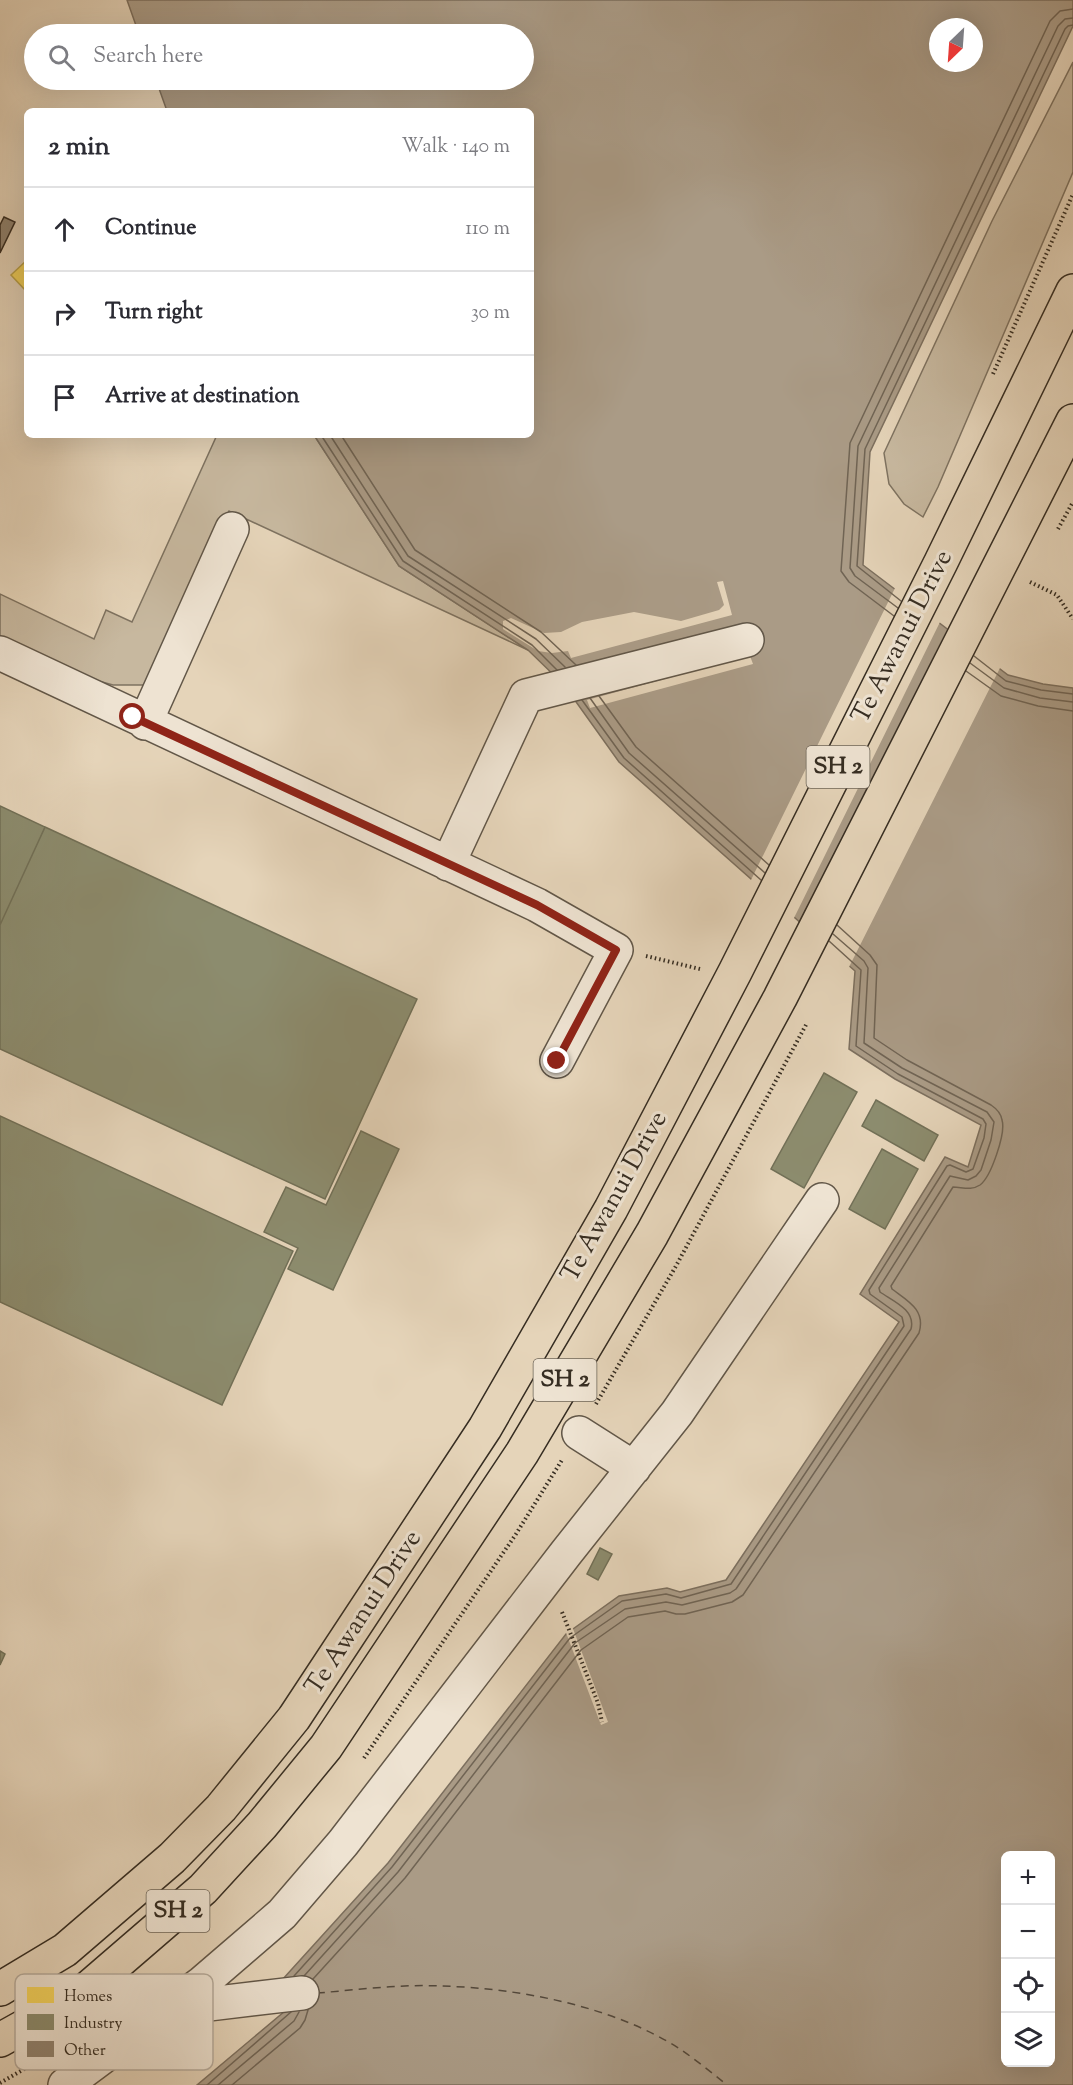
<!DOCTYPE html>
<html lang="en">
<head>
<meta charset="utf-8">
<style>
  body { margin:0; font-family:"Sorts Mill Goudy",serif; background:#f2f2f3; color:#2b2b33 }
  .controls { position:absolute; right:18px; bottom:18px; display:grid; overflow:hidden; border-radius:9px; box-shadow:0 6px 24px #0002 }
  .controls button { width:54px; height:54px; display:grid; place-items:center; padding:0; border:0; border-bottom:2px solid #e1e1e2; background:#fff; color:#2b2b33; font:30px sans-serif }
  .compass { position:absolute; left:929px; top:18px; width:54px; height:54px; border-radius:50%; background:#fff; box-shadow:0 6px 24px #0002; rotate:205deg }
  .stop { position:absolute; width:18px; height:18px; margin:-14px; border:4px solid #8f2418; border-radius:50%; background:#fff }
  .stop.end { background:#8f2418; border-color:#fff; box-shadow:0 2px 6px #0008 }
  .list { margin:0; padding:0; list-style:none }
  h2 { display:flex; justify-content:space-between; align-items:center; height:78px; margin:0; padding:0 24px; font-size:26px }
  h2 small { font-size:20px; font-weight:400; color:#7c7c81 }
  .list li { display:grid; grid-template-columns:39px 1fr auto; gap:18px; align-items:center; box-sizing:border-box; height:84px; padding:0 24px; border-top:2px solid #e1e1e2 }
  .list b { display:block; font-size:22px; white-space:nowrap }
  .list em { font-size:20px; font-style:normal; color:#7c7c81 }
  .icon { flex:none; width:33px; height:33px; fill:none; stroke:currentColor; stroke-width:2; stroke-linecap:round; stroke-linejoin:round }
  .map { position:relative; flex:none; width:1073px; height:2085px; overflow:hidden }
  .search { position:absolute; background:#fff; box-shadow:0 6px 24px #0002; left:24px; top:24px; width:510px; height:66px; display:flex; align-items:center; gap:15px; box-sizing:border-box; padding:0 21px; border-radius:33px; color:#7c7c81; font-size:22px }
  .panel { position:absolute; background:#fff; box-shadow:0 6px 24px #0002; left:24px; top:108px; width:510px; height:330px; border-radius:9px }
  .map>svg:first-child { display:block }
  .green { fill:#c7b89f; stroke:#7e7260; stroke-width:1.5 }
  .water { fill:#aa9b86; stroke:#7c6f5e; stroke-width:1.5; fill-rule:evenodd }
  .pier { fill:#e5d4b9 }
  .homes { fill:#f6d55c; stroke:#bca34b; stroke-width:1.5 }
  .industry { fill:#8c8c6e; stroke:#727057; stroke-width:1.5 }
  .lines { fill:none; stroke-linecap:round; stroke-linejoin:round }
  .shore { stroke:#706454; stroke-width:1.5 }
  .ferry { stroke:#53483b; stroke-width:1.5; stroke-dasharray:8 6; stroke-linecap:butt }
  .building { fill:#918471; stroke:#362d22; stroke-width:1.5 }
  .minor-casing { stroke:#625748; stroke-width:36 }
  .highway-casing { stroke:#362d22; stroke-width:36 }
  .path { stroke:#362d22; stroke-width:4; stroke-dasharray:1.5 3; stroke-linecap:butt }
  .minor { stroke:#eee3d2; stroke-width:33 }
  .highway { stroke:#e5d4b9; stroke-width:33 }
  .route { stroke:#8f2418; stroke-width:8 }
  .labels { text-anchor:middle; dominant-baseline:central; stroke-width:6; stroke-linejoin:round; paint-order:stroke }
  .shield { fill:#eee3d2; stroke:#6d6457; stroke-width:1.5 }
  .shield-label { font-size:24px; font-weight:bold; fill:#362d22 }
  .street-label { font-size:26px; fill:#362d22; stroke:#eee3d2 }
  .key { fill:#eee3d2; stroke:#b7ac9d; stroke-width:1.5 }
  .key-label { font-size:16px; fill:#362d22 }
</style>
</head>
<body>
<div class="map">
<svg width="1073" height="2085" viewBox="0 0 1073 2085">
  <rect width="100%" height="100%" fill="#e5d4b9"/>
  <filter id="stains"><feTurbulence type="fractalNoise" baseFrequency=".00333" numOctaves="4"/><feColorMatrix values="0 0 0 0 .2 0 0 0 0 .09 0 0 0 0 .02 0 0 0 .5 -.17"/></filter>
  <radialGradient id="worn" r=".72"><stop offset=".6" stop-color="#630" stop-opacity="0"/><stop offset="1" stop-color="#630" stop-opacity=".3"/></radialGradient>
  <path class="green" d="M1073 62V172L938 487 923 517 904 504 889 484 884 453 992 221Z
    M217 435H314L399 566 528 650 229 511 148 685H113L84 677 0 638V594L94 639 106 610 132 622Z"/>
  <path class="water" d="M127 0H1073V26L870 452 863 565 1008 675 1043 684 1073 688V2085H197L285 2011 282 1980 388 1863 566 1634 619 1596 667 1588 680 1592 726 1580 899 1322 860 1294 945 1157 968 1167 981 1125 895 1079 849 1049 855 971 619 762 564 685 528 650 399 566 314 435H531V111H167L156 80H524V34H139ZM938 27H974V63H938ZM1006 1856H1050V2062H1006Z"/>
  <path class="pier" d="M723 581 732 615 571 658 568 651 552 653 538 651 503 629V621L511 618 544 633 561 632 582 622 634 612 681 621 719 610 724 605 717 582Z
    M896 586 941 620 793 920 750 882Z
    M949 626 1001 666 848 969 798 925Z
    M750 656 753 664 590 708 587 700Z
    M572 1626 608 1722 601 1725 565 1630Z"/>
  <path class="homes" d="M27 260V292L11 275Z"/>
  <path class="industry" d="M0 806 45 827 0 925Z
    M45 827 417 999 325 1199 0 1049V925Z
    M824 1073 857 1092 804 1188 771 1169Z
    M876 1100 938 1135 924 1161 862 1126Z
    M0 1116 293 1251 222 1405 0 1302Z
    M361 1131 399 1149 333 1290 288 1269 298 1248 264 1232 286 1187 326 1205Z
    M882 1149 918 1169 885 1229 849 1209Z
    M600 1548 612 1554 598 1580 587 1574Z
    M0 1651 5 1654 0 1665Z"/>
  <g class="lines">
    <path class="shore" d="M321 435 403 561 532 645 557 670
      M330 435 408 556 536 639 565 667
      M341 435 415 550 541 632 576 665
      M901 601 857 566 865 449 1065 29 1068 26 1073 25
      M898 608 855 576 850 568 858 446 1058 26 1065 19 1073 18
      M894 616 849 582 841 571 850 443 1050 21 1060 11 1073 9
      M974 656 1006 681 1041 690 1073 694
      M970 663 1004 688 1040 698 1073 702
      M966 671 1001 696 1038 706 1073 711
      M599 696 636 747 769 865
      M590 698 629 753 765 873
      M582 700 624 758 761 880
      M294 1976 392 1867 570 1638 622 1601 666 1594 681 1598 731 1584 904 1326 902 1317 870 1294 869 1290 947 1166 950 1165 966 1172 973 1169 984 1138 986 1124 983 1119 898 1074 856 1046 861 970 829 941
      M304 1976 398 1872 575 1643 625 1609 666 1602 682 1605 730 1593 736 1589 911 1329C916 1310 893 1301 880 1292L879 1288 950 1176 968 1180 976 1176 981 1170 991 1140 994 1122 987 1112 902 1068 864 1043 868 968 864 961 833 934
      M313 1979 405 1878 581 1650 628 1617 665 1611 676 1614H685L732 1602 743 1595 919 1333C926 1310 908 1301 892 1289L891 1286 953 1187C962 1187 971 1191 980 1185 991 1177 1006 1133 1002 1120 1001 1113 997 1109 991 1105L907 1060 874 1038 877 965 870 955 837 925
      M207 2085 291 2012
      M218 2085 294 2021 299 2012
      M232 2085 300 2028 305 2020 308 2010"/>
    <path class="ferry" d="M317 1993C357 1990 399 1984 440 1986 519 1988 613 2006 680 2049 696 2060 712 2073 727 2085"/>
  </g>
  <path class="building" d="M4 217 15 222 0 253V225Z"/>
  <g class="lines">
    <defs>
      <path id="minor" d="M0 653 537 905 616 950 557 1061
        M145 723 232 529
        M448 864 526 696 747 640
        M579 1433 634 1468
        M171 2015 201 2005 302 1993
        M65 2085 202 1983 282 1914 343 1843 566 1553 677 1413 822 1200"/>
      <path id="highway" d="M0 1989 65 1950 172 1858 221 1808 294 1718 485 1428 611 1209 735 972 941 562 1073 291
        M0 2040 79 1996 203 1889 262 1825 326 1747 522 1453 652 1234 780 998 1073 421"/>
    </defs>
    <use href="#minor" class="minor-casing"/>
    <use href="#highway" class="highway-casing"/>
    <path class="path" d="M993 374 1073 194
      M1058 529 1073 502
      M1030 582 1057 595 1073 619
      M646 956 700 969
      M596 1404 676 1266 807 1023
      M562 1612 598 1703 602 1722
      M364 1758 516 1534 562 1460
      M0 2083 43 2058"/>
    <use href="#minor" class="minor"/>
    <use href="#highway" class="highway"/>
  </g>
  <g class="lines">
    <path class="route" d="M133 717 537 905 616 950 557 1061"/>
  </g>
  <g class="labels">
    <g class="shield">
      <rect x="806.5" y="746" width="63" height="42" rx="4.5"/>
      <rect x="533.5" y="1359" width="63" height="42" rx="4.5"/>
      <rect x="146.5" y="1890" width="63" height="42" rx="4.5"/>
    </g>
    <g class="shield-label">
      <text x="838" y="767">SH 2</text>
      <text x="565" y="1380">SH 2</text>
      <text x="178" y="1911">SH 2</text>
    </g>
    <g class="street-label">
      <text transform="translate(903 637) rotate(-63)">Te Awanui Drive</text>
      <text transform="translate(615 1197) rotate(-61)">Te Awanui Drive</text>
      <text transform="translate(364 1613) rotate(-57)">Te Awanui Drive</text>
    </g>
  </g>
  <rect x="15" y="1974" width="198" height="96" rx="9" class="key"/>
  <rect x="27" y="1987" width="27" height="16" fill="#f6d55c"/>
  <rect x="27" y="2014" width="27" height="16" fill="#8c8c6e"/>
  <rect x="27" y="2041" width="27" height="16" fill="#918471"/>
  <g class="key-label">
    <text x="64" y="2001">Homes</text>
    <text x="64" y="2028">Industry</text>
    <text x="64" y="2055">Other</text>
  </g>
  <rect width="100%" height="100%" filter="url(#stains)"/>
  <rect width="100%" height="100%" fill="url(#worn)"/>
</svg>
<div class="controls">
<button>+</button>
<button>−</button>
<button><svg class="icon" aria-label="locate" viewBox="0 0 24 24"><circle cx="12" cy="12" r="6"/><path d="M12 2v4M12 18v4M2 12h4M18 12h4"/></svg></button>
<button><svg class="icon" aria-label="layers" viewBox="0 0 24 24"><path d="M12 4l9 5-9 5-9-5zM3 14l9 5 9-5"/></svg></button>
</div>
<svg class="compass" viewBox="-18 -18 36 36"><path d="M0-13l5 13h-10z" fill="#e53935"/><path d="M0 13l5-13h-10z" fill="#7c7c81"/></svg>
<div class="stop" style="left:133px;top:717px"></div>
<div class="stop end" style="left:557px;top:1061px"></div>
<div class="search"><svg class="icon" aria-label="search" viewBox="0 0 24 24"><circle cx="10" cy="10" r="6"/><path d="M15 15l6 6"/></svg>Search here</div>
<section class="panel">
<h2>2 min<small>Walk · 140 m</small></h2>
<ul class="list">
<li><svg class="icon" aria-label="ahead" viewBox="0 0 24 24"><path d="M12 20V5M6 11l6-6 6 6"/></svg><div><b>Continue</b></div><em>110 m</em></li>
<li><svg class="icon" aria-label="right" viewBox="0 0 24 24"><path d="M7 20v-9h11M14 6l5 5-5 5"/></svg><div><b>Turn right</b></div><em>30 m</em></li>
<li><svg class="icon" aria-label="arrive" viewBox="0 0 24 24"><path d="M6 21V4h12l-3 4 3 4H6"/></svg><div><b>Arrive at destination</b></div></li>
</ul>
</section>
</div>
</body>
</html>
